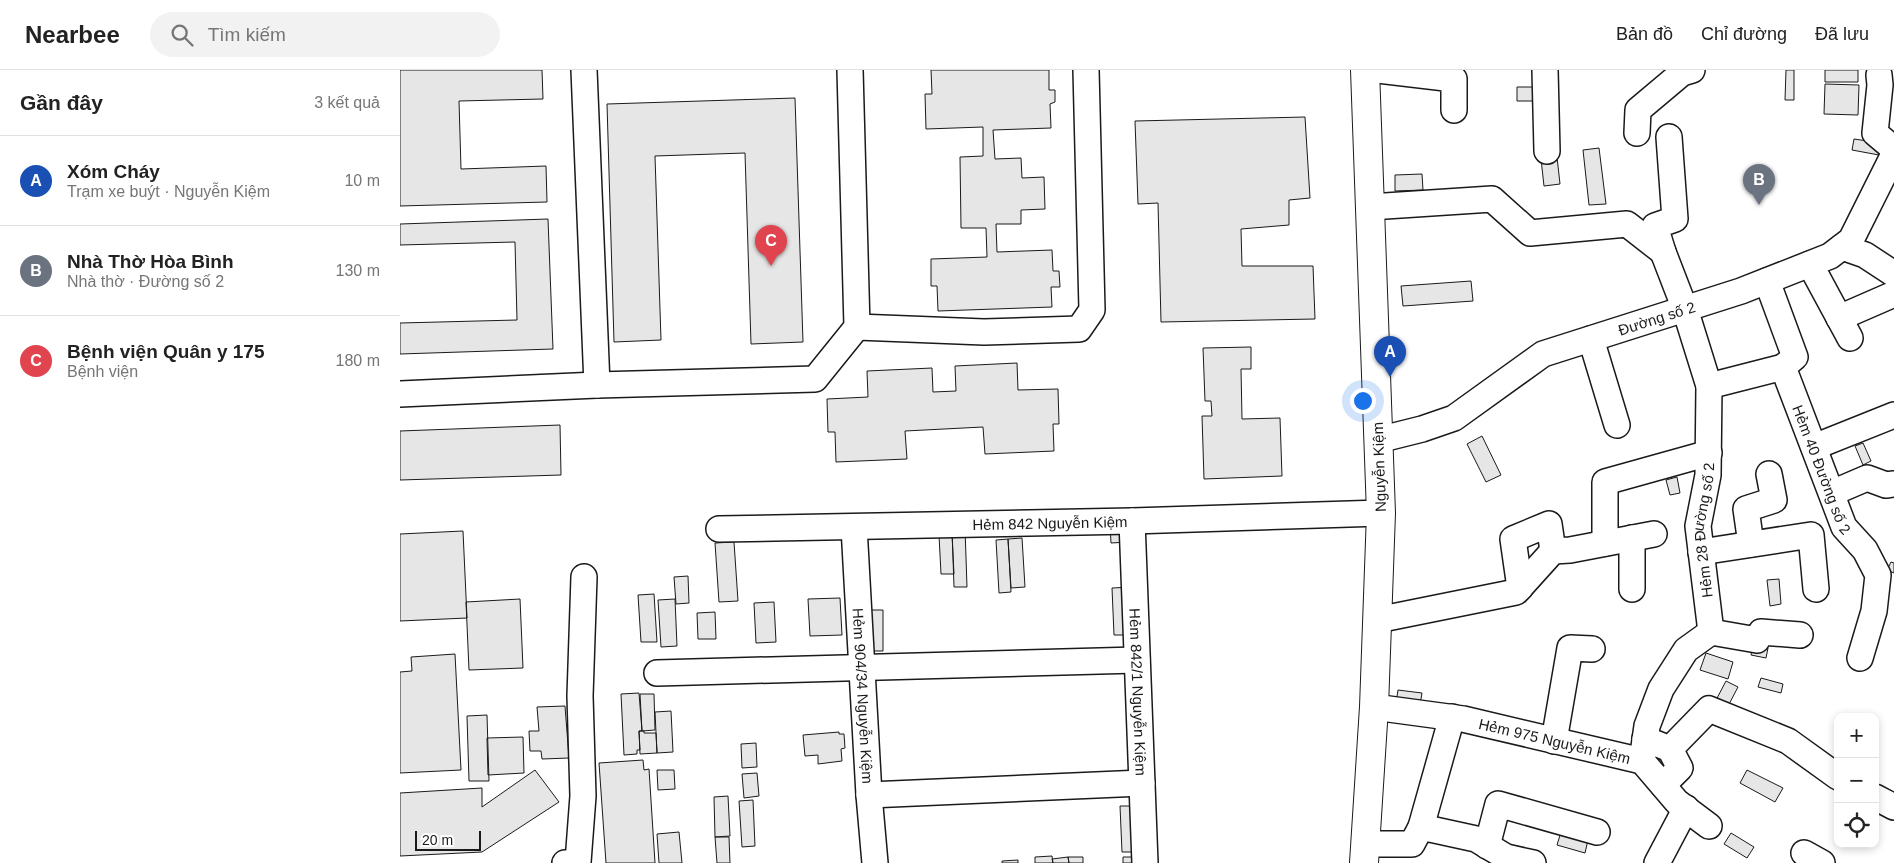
<!DOCTYPE html>
<html lang="vi">
<head>
<meta charset="utf-8">
<style>
  body { margin:0; font-family:Arial,sans-serif; background:#f2f2f2; color:#222 }
  .controls { position:absolute; right:15px; bottom:15px; display:grid; overflow:hidden; border-radius:10px; box-shadow:0 2px 8px #0003 }
  .controls button { width:45px; height:45px; display:grid; place-items:center; padding:0; border:0; border-bottom:1px solid #e0e0e0; background:#fff; color:#222; font:25px sans-serif }
  .scale { position:absolute; left:15px; bottom:12px; width:66px; box-sizing:border-box; padding-left:5px; border:2px solid #1a1a1a; border-top:0; font-size:14px; line-height:18px; white-space:nowrap; color:#1a1a1a; -webkit-text-stroke:4px #fff; paint-order:stroke }
  .you { position:absolute; left:962px; top:330px; width:18px; height:18px; margin:-12px; border:4px solid #fff; border-radius:50%; background:#1a73e8; box-shadow:0 0 0 8px #1a73e833 }
  .badge { display:grid; place-items:center; width:32px; height:32px; border-radius:50%; background:#0b8043; color:#fff; font-size:16px; font-weight:700 }
  .pin { position:absolute; translate:-50% -41px; filter:drop-shadow(0 1px 2px #0008) }
  .pin::after { content:''; position:absolute; top:26px; width:18px; height:15px; background:inherit; clip-path:polygon(0 0,100% 0,50% 100%) }
  .list { margin:0; padding:0; list-style:none }
  h2 { display:flex; justify-content:space-between; align-items:center; height:65px; margin:0; padding:0 20px; font-size:21px }
  h2 small { font-size:16px; font-weight:400; color:#767676 }
  .list li { display:grid; grid-template-columns:32px 1fr auto; gap:15px; align-items:center; box-sizing:border-box; height:90px; padding:0 20px; border-top:1px solid #e0e0e0 }
  .list b { display:block; font-size:19px; white-space:nowrap }
  .list p { margin:0; font-size:16px; white-space:nowrap; color:#767676 }
  .list em { font-size:16px; font-style:normal; color:#767676 }
  .icon { flex:none; width:28px; height:28px; fill:none; stroke:currentColor; stroke-width:2; stroke-linecap:round; stroke-linejoin:round }
  .map { position:relative; flex:none; width:1494px; height:793px; overflow:hidden }
  header { display:flex; align-items:center; gap:30px; box-sizing:border-box; height:70px; padding:0 25px; background:#fff; border-bottom:1px solid #e0e0e0 }
  header strong { font-size:24px }
  nav { display:flex; gap:28px; margin-inline-start:auto; font-size:18px }
  .search { width:350px; height:45px; background:#f2f2f2; display:flex; align-items:center; gap:12px; box-sizing:border-box; padding:0 18px; border-radius:28px; color:#767676; font-size:19px }
  main { display:flex }
  aside { flex:1; background:#fff }
  .map>svg:first-child { display:block }
  .building { fill:#e6e6e6; stroke:#1a1a1a }
  .lines { fill:none; stroke-linecap:round; stroke-linejoin:round }
  .minor-casing { stroke:#1a1a1a; stroke-width:28 }
  .major-casing { stroke:#1a1a1a; stroke-width:30 }
  .minor { stroke:#fff; stroke-width:25 }
  .major { stroke:#fff; stroke-width:28 }
  .labels { text-anchor:middle; dominant-baseline:central; stroke-width:4; stroke-linejoin:round; paint-order:stroke }
  .street-label { font-size:15px; fill:#1a1a1a; stroke:#fff }
</style>
</head>
<body>
<header>
<strong>Nearbee</strong>
<div class="search"><svg class="icon" aria-label="search" viewBox="0 0 24 24"><circle cx="10" cy="10" r="6"/><path d="M15 15l6 6"/></svg>Tìm kiếm</div>
<nav><a>Bản đồ</a><a>Chỉ đường</a><a>Đã lưu</a></nav>
</header>
<main>
<aside>
<h2>Gần đây<small>3 kết quả</small></h2>
<ul class="list">
<li><span class="badge" style="background:#1a4fb4">A</span><div><b>Xóm Cháy</b><p>Trạm xe buýt · Nguyễn Kiệm</p></div><em>10 m</em></li>
<li><span class="badge" style="background:#6b7280">B</span><div><b>Nhà Thờ Hòa Bình</b><p>Nhà thờ · Đường số 2</p></div><em>130 m</em></li>
<li><span class="badge" style="background:#e0444e">C</span><div><b>Bệnh viện Quân y 175</b><p>Bệnh viện</p></div><em>180 m</em></li>
</ul>
</aside>
<div class="map">
<svg width="1494" height="793" viewBox="0 0 1494 793">
  <rect width="100%" height="100%" fill="#fff"/>
  <path class="building" d="M0 0H142L143 29 59 31 61 99 146 96 147 132 0 136Z
    M531 0H649V20H655V32L650 34 651 58 593 60 595 89 621 88 622 108 644 107 645 139 621 140V154H596L597 182 652 180 653 201H659L660 217H651L652 237 538 241 537 216H531V189L587 187 586 158H561L560 87 583 86V57L526 59 525 24H532Z
    M1386 0H1394V30H1385Z
    M1425 0H1458V12H1425Z
    M1425 14 1459 15 1458 45 1424 44Z
    M1117 17H1142V31H1117Z
    M395 28 403 272 351 274 345 83 255 86 261 270 214 272 207 34Z
    M905 47 910 128 889 130V155L841 159 842 196H913L915 249 761 252 758 133 738 134 735 51Z
    M1454 69 1481 73 1479 85 1452 80Z
    M1199 78 1206 134 1189 135 1183 80Z
    M1157 87 1160 114 1144 116 1141 89Z
    M1022 104 1023 120 995 121V105Z
    M148 149 153 279 0 284V253L117 250 115 172 0 175V154Z
    M1071 211 1073 231 1003 236 1001 216Z
    M851 277V299H841L842 349 880 348 882 406 804 409 802 346H812L811 331H805L803 278Z
    M617 293 618 320 658 319 659 354H653L654 381 585 384 583 357 505 361 507 389 436 392 435 362H428L427 329 468 327 467 301 532 298 533 322 556 321 555 296Z
    M160 355 161 405 0 410V361Z
    M1082 366 1101 405 1086 412 1067 374Z
    M1463 373 1471 391 1463 395 1455 376Z
    M1277 407 1280 423 1270 425 1266 410Z
    M727 454 728 472 711 473 710 455Z
    M552 458H565L567 517H554Z
    M63 461 67 548 0 551V464Z
    M539 465H552L554 504H541Z
    M622 468 625 517 611 518 608 469Z
    M608 469 611 522 599 523 596 470Z
    M334 472 338 531 319 532 315 473Z
    M1491 492 1494 493V503L1487 500Z
    M288 506 289 533 276 534 274 507Z
    M1379 509 1381 534 1370 536 1367 510Z
    M732 517 734 565H714L712 518Z
    M254 524 257 572H241L238 525Z
    M440 528 442 565 410 566 408 529Z
    M120 529 123 598 69 600 66 532Z
    M275 529 277 576 261 577 258 530Z
    M374 532 376 572 356 573 354 533Z
    M469 540H483V581H470Z
    M315 542 316 569H298L297 543Z
    M1353 575 1368 578 1366 588 1351 585Z
    M1306 583 1333 592 1328 609 1300 600Z
    M55 584 61 700 0 703V602L12 601 11 587Z
    M1361 608 1383 614 1381 623 1358 617Z
    M1326 611 1338 617 1327 638 1315 632Z
    M998 620 1022 623 1020 635 996 633Z
    M239 623 242 661H239L240 680H237V684L224 685 221 624Z
    M240 624H254L255 660 242 661Z
    M165 636 169 688 142 689 141 681H130L129 661H139L137 637Z
    M271 641 273 682 257 683 255 642Z
    M87 645 89 711H69L67 646Z
    M239 661H244V663H256L257 683 240 684Z
    M439 662V664H444L445 678 441 679 442 691 418 694V685L405 686 403 665Z
    M123 667 124 703 88 705 87 668Z
    M356 673 357 697 342 698 341 674Z
    M243 690 244 700 249 699 255 793H206L199 693Z
    M135 700 159 732 82 782 0 786V723L82 718V737Z
    M257 700H274L275 719 258 720Z
    M1347 700 1383 718 1375 732 1340 713Z
    M357 703 359 726 344 728 342 704Z
    M328 726 330 766 315 767 314 727Z
    M353 730 355 776 342 777 339 731Z
    M720 736H741L742 782H722Z
    M279 762 282 793H259L257 764Z
    M1161 762 1188 770 1185 783 1157 775Z
    M1331 763 1354 777 1347 788 1324 774Z
    M315 767H329L330 793H317Z
    M652 786 653 793H635V787Z
    M668 787 669 793H653L652 789Z
    M668 787H683V793H669Z
    M723 787H739V793H723Z
    M618 790V793H602V791Z"/>
  <g class="lines">
    <defs>
      <g id="minor">
        <path d="M184 0 197 315"/>
        <path d="M978 0 1054 9V40"/>
        <path d="M1145 0 1147 81"/>
        <path d="M1479 5 1480 15 1475 63 1494 79"/>
        <path d="M1237 63 1238 40 1282 3 1292 0"/>
        <path d="M970 137 1092 129 1130 163 1227 154 1263 182"/>
        <path d="M1442 177 1465 185 1494 204"/>
        <path d="M1410 194 1450 268"/>
        <path id="s1" d="M1367 211 1395 287 1383 297 1444 457 1465 480 1478 505 1474 541 1460 588"/>
        <path d="M1439 248 1494 224"/>
        <path d="M457 257 584 262 679 259 692 240 686 0"/>
        <path d="M1191 269 1217 355"/>
        <path d="M1309 316 1383 297"/>
        <path d="M0 324 197 315 415 309 457 257 450 0"/>
        <path id="s2" d="M978 370 1022 359 1054 348 1143 284 1341 221 1430 186 1451 170 1494 84"/>
        <path d="M1414 377 1494 345"/>
        <path d="M1432 423 1467 408 1486 415 1494 414"/>
        <path id="s3" d="M732 451 745 793"/>
        <path id="s4" d="M454 457 469 725 475 793"/>
        <path id="s5" d="M319 459 732 451 981 443"/>
        <path d="M1232 468V519"/>
        <path d="M1205 473V412L1309 383"/>
        <path d="M1351 474 1346 439 1374 430 1369 404"/>
        <path d="M1301 482 1411 465 1416 519"/>
        <path d="M1120 518 1113 469 1149 454 1153 481"/>
        <path d="M977 550 1116 522 1153 481 1170 480 1254 464"/>
        <path d="M1311 562 1357 570 1361 562 1400 565"/>
        <path d="M257 603 737 590"/>
        <path id="s6" d="M974 637 1063 649 1242 691 1277 732 1309 756"/>
        <path d="M1245 669 1270 679 1309 639 1388 671 1438 707"/>
        <path d="M1154 671 1170 578 1192 579"/>
        <path id="s7" d="M1242 691 1247 656 1261 619 1286 580 1311 562 1298 456 1308 405 1309 316 1285 239 1263 182 1255 156 1275 149 1269 67"/>
        <path d="M1263 715 1280 698 1270 679"/>
        <path d="M469 725 742 713"/>
        <path d="M1475 727 1494 737"/>
        <path d="M1021 757 1052 647"/>
        <path d="M966 774H1012L1021 757 1076 769 1106 787 1133 793"/>
        <path d="M1087 776 1098 734 1197 762"/>
        <path d="M1404 783 1422 793"/>
        <path d="M165 793 178 792 183 726 180 626 184 507"/>
        <path d="M1257 793 1286 738"/>
      </g>
      <path id="major" d="M964 793 974 637 981 443 965 0"/>
    </defs>
    <use href="#minor" class="minor-casing"/>
    <use href="#major" class="major-casing"/>
    <use href="#minor" class="minor"/>
    <use href="#major" class="major"/>
  </g>
  <g class="labels">
    <g class="street-label">
      <text stroke="none"><textPath href="#s2" startOffset="308">Đường số 2</textPath></text>
      <text transform="translate(979 397) rotate(-92)">Nguyễn Kiệm</text>
      <text stroke="none"><textPath href="#s1" startOffset="206">Hẻm 40 Đường số 2</textPath></text>
      <text stroke="none"><textPath href="#s5" startOffset="331">Hẻm 842 Nguyễn Kiệm</textPath></text>
      <text stroke="none"><textPath href="#s7" startOffset="255">Hẻm 28 Đường số 2</textPath></text>
      <text stroke="none"><textPath href="#s3" startOffset="171">Hẻm 842/1 Nguyễn Kiệm</textPath></text>
      <text stroke="none"><textPath href="#s4" startOffset="169">Hẻm 904/34 Nguyễn Kiệm</textPath></text>
      <text stroke="none"><textPath href="#s6" startOffset="184">Hẻm 975 Nguyễn Kiệm</textPath></text>
    </g>
  </g>
</svg>
<div class="controls">
<button>+</button>
<button>−</button>
<button><svg class="icon" aria-label="locate" viewBox="0 0 24 24"><circle cx="12" cy="12" r="6"/><path d="M12 2v4M12 18v4M2 12h4M18 12h4"/></svg></button>
</div>
<div class="scale">20 m</div>
<div class="you"></div>
<div class="pin badge" style="left:990px;top:307px;background:#1a4fb4">A</div>
<div class="pin badge" style="left:1359px;top:135px;background:#6b7280">B</div>
<div class="pin badge" style="left:371px;top:196px;background:#e0444e">C</div>
</div>
</main>
</body>
</html>
